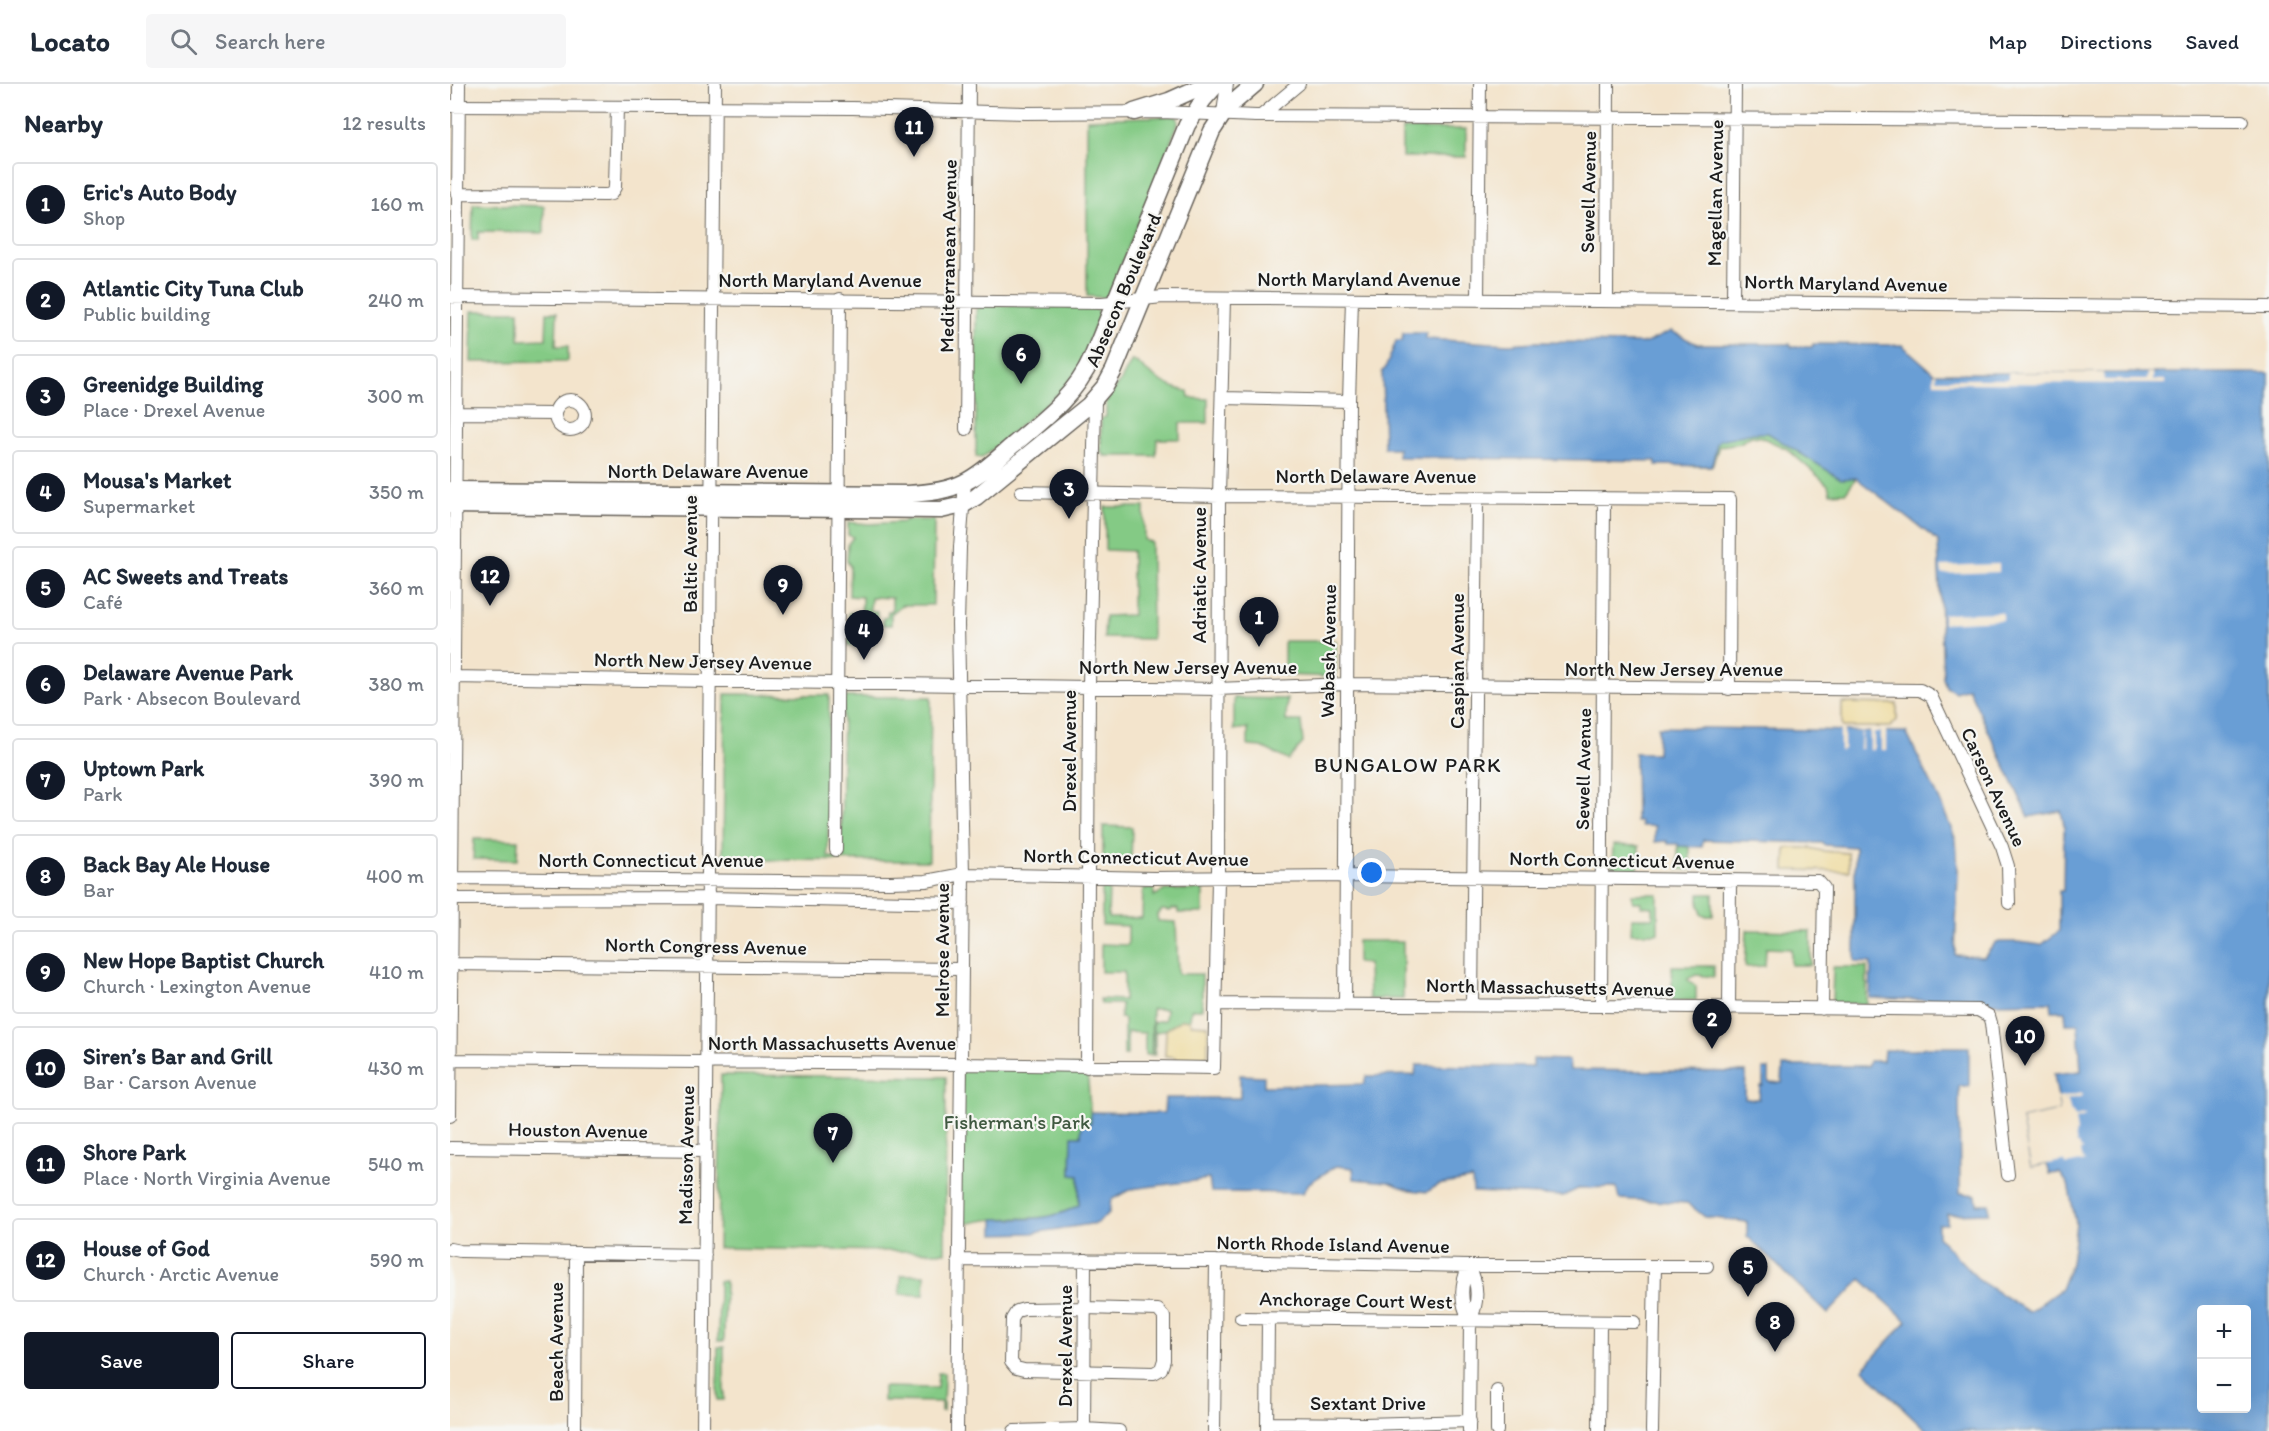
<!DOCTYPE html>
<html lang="en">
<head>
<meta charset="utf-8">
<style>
  body { margin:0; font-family:Itim,sans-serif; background:#f6f6f7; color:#1f2937 }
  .controls { position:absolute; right:18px; bottom:18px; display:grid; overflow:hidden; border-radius:6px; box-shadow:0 6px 24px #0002 }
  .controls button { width:54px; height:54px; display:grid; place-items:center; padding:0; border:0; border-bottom:2px solid #e0e1e3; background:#fff; color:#1f2937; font:30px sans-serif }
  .you { position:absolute; left:922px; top:789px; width:21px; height:21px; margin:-15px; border:4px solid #fff; border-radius:50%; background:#1a73e8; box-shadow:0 0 0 9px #1a73e833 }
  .badge { display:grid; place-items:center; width:39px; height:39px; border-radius:50%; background:#111827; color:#fff; font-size:20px; font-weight:700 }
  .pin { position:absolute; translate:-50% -50px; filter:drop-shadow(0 2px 3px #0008) }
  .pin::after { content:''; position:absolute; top:32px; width:21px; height:18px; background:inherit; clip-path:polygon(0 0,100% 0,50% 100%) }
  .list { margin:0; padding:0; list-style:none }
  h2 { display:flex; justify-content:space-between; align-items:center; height:78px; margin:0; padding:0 24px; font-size:26px }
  h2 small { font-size:20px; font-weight:400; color:#747a83 }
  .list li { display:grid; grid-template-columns:39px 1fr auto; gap:18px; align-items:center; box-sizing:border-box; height:84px; margin:0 12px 12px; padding:0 12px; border:2px solid #e0e1e3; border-radius:6px }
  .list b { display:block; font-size:22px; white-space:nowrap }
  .list p { margin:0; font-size:20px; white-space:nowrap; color:#747a83 }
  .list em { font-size:20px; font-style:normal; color:#747a83 }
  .actions { display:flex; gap:12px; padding:18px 24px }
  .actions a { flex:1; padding:14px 0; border:2px solid #111827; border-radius:6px; text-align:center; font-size:21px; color:#111827 }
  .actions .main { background:#111827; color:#fff }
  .icon { flex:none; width:33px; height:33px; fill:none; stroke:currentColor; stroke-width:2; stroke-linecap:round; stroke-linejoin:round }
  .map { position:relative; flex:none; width:1819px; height:1347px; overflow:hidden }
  header { display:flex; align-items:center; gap:36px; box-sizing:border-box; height:84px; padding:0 30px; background:#fff; border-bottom:2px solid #e0e1e3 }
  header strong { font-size:28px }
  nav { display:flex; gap:33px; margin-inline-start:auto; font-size:21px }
  .search { width:420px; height:54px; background:#f6f6f7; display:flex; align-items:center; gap:15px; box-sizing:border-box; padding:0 21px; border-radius:6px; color:#747a83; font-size:22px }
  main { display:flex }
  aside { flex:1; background:#fff }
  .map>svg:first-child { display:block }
  .green { fill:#84ca85; stroke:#507350; stroke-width:1.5 }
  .sand { fill:#eeda9e; stroke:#857b5d; stroke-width:1.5 }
  .water { fill:#699ed5; stroke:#425d78; stroke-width:1.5; fill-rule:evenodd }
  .pier { fill:#f3e4cc }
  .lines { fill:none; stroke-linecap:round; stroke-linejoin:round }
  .minor-casing { stroke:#67625a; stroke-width:14 }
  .highway-casing { stroke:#67625a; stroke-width:19 }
  .minor { stroke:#fff; stroke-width:12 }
  .highway { stroke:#fff; stroke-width:16 }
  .labels { text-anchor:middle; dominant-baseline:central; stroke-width:4.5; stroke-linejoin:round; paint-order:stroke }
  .street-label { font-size:20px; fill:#1c1c1c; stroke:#f6f6f2 }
  .park-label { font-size:20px; fill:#405941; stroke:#f6f6f2 }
  .neighbourhood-label { font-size:21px; letter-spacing:1.5px; fill:#1c1c1c; stroke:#f6f6f2 }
</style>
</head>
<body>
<header>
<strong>Locato</strong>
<div class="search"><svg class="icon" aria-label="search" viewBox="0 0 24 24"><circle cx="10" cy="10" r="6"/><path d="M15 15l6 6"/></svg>Search here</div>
<nav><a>Map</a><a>Directions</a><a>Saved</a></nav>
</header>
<main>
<aside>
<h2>Nearby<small>12 results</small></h2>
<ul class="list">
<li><span class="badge">1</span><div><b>Eric's Auto Body</b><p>Shop</p></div><em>160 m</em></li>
<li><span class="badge">2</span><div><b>Atlantic City Tuna Club</b><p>Public building</p></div><em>240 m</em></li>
<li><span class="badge">3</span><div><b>Greenidge Building</b><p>Place · Drexel Avenue</p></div><em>300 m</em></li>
<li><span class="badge">4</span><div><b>Mousa's Market</b><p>Supermarket</p></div><em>350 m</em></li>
<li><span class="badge">5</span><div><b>AC Sweets and Treats</b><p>Café</p></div><em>360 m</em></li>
<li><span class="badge">6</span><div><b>Delaware Avenue Park</b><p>Park · Absecon Boulevard</p></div><em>380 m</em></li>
<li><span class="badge">7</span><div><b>Uptown Park</b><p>Park</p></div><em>390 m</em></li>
<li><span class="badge">8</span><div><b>Back Bay Ale House</b><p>Bar</p></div><em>400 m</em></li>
<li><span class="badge">9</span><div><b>New Hope Baptist Church</b><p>Church · Lexington Avenue</p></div><em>410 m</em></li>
<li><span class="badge">10</span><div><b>Siren’s Bar and Grill</b><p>Bar · Carson Avenue</p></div><em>430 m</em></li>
<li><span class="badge">11</span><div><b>Shore Park</b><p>Place · North Virginia Avenue</p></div><em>540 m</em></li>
<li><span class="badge">12</span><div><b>House of God</b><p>Church · Arctic Avenue</p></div><em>590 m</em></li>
</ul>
<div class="actions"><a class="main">Save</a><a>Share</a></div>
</aside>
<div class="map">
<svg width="1819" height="1347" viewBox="0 0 1819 1347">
  <rect width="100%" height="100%" fill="#f6f6f2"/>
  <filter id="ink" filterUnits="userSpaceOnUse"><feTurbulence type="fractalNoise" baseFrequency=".0167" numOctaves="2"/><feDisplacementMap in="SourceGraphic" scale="12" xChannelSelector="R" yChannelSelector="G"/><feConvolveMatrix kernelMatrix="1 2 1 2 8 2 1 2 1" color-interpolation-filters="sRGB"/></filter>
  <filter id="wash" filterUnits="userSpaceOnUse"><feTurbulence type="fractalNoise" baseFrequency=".008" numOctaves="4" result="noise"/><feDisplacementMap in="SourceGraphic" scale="24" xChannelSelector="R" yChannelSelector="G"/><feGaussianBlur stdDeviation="1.35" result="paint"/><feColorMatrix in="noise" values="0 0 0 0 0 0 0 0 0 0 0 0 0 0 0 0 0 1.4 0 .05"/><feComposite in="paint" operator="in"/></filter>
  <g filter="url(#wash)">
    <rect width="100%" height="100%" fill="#f3e4cc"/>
    <path class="green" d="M724 32 728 34V40L659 211 655 214 637 212V35Z
      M952 45H1016V73H952Z
      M23 120 94 122V149L28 148V156H22Z
      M532 221 640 223 647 225 649 232 628 286 612 306 532 374 526 373V225Z
      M22 227H69V256L96 255 97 228H107L106 262H118V277L21 278Z
      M682 276C690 279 691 283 698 288 707 296 726 306 738 307L739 314 758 315V339H730V355H707L706 372H654V369H651V334L656 333V315L669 300Z
      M1300 332 1406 394 1396 408 1380 409 1378 401 1337 365 1311 353 1301 352 1290 359 1269 362 1262 382H1241L1243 371Z
      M655 423H694V456L701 458 702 555 654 554 655 532 682 531V467L655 466Z
      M454 436H484L483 521H452L441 530V541H433V534L437 533 438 527H442V514L421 513 420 527H427V537L411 538 412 513 399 512 400 482 397 477 398 460 403 453 398 451V438L419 440 454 438Z
      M408 528V541H417V562H398L399 529Z
      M834 557H886V589L882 593 834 591Z
      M275 610 379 611 378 773H391L393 613H481L479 777 273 776Z
      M784 614 837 615 836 637H851L853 659 838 676 812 663 798 662V644L784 646Z
      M653 742 682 743 681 780 653 779Z
      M24 755 68 756 67 776 23 775Z
      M1163 761 1189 762 1188 787 1162 786Z
      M1228 762 1240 763V786L1228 785Z
      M652 804H659L658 834H692L693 805H704V812L715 806H753V829H728V825H721L720 827 712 826 707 831 708 837 726 838 728 890H752V925H741L740 936C726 935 719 948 705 948V971H703V938L715 936 716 925H702L701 971H695V949L677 948V971H674V935L670 934 671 920H651L650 915 674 916V888H651V860L678 861V842L652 841Z
      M1182 810H1208V849H1181L1182 834H1203V823L1191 822V818H1183Z
      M1249 810H1263V832H1254L1251 830V824L1249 822Z
      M1297 846 1361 847V881H1341V865L1316 864 1315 882 1295 883Z
      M907 857H953V915H919L918 880 907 879Z
      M1222 882H1264V893L1246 891 1237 895 1246 902V916L1222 917Z
      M1383 883H1417V920L1382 919Z
      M511 980 637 983 641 1039 631 1052H622L621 1091H629V1121C600 1138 578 1133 546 1135 533 1136 521 1139 508 1141Z
      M271 991 496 993 495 1168 268 1164Z
      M451 1191H475L474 1211 450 1210Z
      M269 1197H275L274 1257H268Z
      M268 1263H274V1316H267Z
      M488 1289H494L493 1327H491V1318L433 1317V1303L487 1304Z"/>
    <path class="sand" d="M1392 619 1447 620V636L1440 643H1392Z
      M1336 764H1360L1372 767 1398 769 1399 787 1335 786Z
      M732 935 740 936 741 940 758 941V970L752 977H725V973L715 972 716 946Z"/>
    <path class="water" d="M1221 247 1247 260H1340L1342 263H1362L1363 260 1452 261 1484 289H1819V1347H1477L1413 1285 1457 1237 1411 1195 1378 1230 1297 1152V1138L1255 1133 1237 1119 1169 1115 1166 1103 1130 1104 1113 1112 1023 1108 1022 1095 988 1101 977 1108 960 1106 938 1098 904 1095 903 1084 886 1082 859 1099 853 1109 761 1108 759 1095 681 1105 661 1116 659 1129 647 1139 583 1149 544 1150V1135C575 1135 602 1137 629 1121V1092L621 1091 622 1052H631L632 1039H641V1028L714 1029 715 1014H790V991L814 992V1002L914 1000 916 992 965 991 966 981 1083 983V975L1119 976 1120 986 1296 988 1295 1015H1309L1310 1002H1313V985H1319V998L1332 999 1333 982H1418L1419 977H1433L1434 966H1466L1476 963H1519V1002H1509L1510 1109 1526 1111 1527 1120H1539V1129L1497 1130V1140H1488V1153L1530 1197 1579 1228 1611 1205 1621 1179 1626 1139 1618 1100 1610 1089 1600 1090 1597 1080 1581 1083 1572 1035 1610 1027 1604 990 1631 987 1628 940H1616L1615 927H1602L1601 918 1543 919 1420 914 1421 879 1405 878V763L1374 761 1373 759 1253 756 1252 763 1228 762V760H1218L1217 757 1205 758V742H1191V738H1186L1185 669H1207L1208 643 1456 648 1489 715 1506 756 1508 787 1505 871 1534 873 1546 858H1568L1591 861 1609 847V807H1613L1614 741 1611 727 1579 733 1518 604 1505 608 1496 603 1493 594 1488 457 1406 394 1391 395 1318 349H1303L1270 356 1267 359 1262 382 1206 381V377L948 373V364H934L932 287 935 285 946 257H952L953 249H976V255L1059 260 1085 258 1196 259ZM1752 1226H1796V1324H1752Z"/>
    <path class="pier" d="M1484 289H1486L1487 295H1558V289H1653L1654 296H1697L1698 289H1703V296H1715V300L1484 299Z
      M1549 480V488L1492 490 1491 482Z
      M1552 528V536L1493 539V530Z
      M1390 644 1436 645V666H1431V648H1424V666H1420V647H1412V665H1410L1411 647 1394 646V665L1390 667Z
      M1632 1009 1633 1012 1612 1017H1618L1621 1028H1623L1624 1033 1635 1031V1033L1625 1036 1627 1048 1625 1050 1627 1060H1629L1631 1065H1634L1631 1067 1633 1076 1636 1077 1616 1081 1613 1077 1581 1083 1572 1035 1610 1027 1608 1014Z"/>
  </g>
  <g filter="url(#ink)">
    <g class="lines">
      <defs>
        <path id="minor" d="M0 22 403 24 574 29 712 28 806 32 1792 37
          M773 29 777 0
          M812 31 849 0
          M7 110 156 111 161 110 165 103 167 23
          M0 213 652 219 713 213 1819 223
          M1028 216 1030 0
          M1157 216 1158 0
          M1283 218 1285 0
          M773 314 899 317
          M105 331a15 15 0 1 1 30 0a15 15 0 1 1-30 0Z
          M7 329 105 330
          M516 345 519 0
          M571 408 769 412 1280 415 1279 605
          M0 593 767 605 897 600 1470 606 1481 612 1552 763 1558 782 1559 819
          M386 766 390 215
          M0 794 439 798 476 797 513 790 704 794 896 792 1368 797 1374 804 1372 925
          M0 815 258 814 513 819
          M0 880 512 885
          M767 920 1151 922 1528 926 1539 932 1541 939 1558 1091
          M895 921 899 317 902 215
          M1022 921 1027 413
          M1151 922 1154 414
          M1279 925 1280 798
          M0 976 511 980 764 984 768 795 769 412 774 214
          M637 983 639 602 645 316
          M0 1032 9 0
          M0 1064 255 1067
          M0 1165 10 1167 255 1171
          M508 1176 766 1177 1019 1182H1257
          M1019 1182C1010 1200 1010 1219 1020 1237
          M635 1224 708 1226 714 1233V1276L711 1285 704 1289 574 1286 566 1284 561 1278 562 1235 567 1227 574 1225Z
          M791 1234 1184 1238
          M817 1339 915 1340 1020 1337
          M125 1347 126 1169
          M253 1347 265 0
          M507 1347 513 790 508 540 510 463 515 398
          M564 1347 634 1345 669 1347
          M634 1347 635 1176
          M764 1347 766 1177
          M817 1347 818 1235
          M1019 1347 1020 1237C1029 1218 1029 1201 1019 1182
          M1047 1347V1307
          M1149 1347 1150 1239
          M1202 1347 1205 1182"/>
        <path id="highway" d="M684 28 719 17 757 0
          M0 406 457 410C477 409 498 407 515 398 533 389 548 374 563 361 593 336 626 311 642 274L737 41 753 16 767 0
          M0 421 491 426 513 421 526 413 639 321 656 301 664 286 762 47 777 24 805 0"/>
      </defs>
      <use href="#minor" class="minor-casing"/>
      <use href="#highway" class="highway-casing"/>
      <use href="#minor" class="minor"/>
      <use href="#highway" class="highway"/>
    </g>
  </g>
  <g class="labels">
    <g class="street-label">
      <text transform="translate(1138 108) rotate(-89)">Sewell Avenue</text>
      <text transform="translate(1265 109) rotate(-89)">Magellan Avenue</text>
      <text transform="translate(498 172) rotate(-89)">Mediterranean Avenue</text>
      <text x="909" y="195">North Maryland Avenue</text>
      <text x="370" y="196">North Maryland Avenue</text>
      <text transform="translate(1396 199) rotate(1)">North Maryland Avenue</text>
      <text transform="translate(673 206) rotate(-67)">Absecon Boulevard</text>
      <text x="258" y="387">North Delaware Avenue</text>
      <text x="926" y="392">North Delaware Avenue</text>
      <text transform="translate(240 470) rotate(-90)">Baltic Avenue</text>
      <text transform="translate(749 491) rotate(-90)">Adriatic Avenue</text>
      <text transform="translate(878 567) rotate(-89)">Wabash Avenue</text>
      <text transform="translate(253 577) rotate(1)">North New Jersey Avenue</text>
      <text transform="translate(1007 577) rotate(-90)">Caspian Avenue</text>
      <text x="738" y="583">North New Jersey Avenue</text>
      <text x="1224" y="585">North New Jersey Avenue</text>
      <text transform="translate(619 667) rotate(-90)">Drexel Avenue</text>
      <text transform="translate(1133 685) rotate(-89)">Sewell Avenue</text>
      <text transform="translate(1544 703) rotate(65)">Carson Avenue</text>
      <text transform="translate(686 773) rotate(1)">North Connecticut Avenue</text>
      <text x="201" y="776">North Connecticut Avenue</text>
      <text transform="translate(1172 776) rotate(1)">North Connecticut Avenue</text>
      <text transform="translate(256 862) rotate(1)">North Congress Avenue</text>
      <text transform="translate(492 866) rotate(-90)">Melrose Avenue</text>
      <text transform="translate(1100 903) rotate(1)">North Massachusetts Avenue</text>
      <text x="382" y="959">North Massachusetts Avenue</text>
      <text transform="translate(128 1046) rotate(1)">Houston Avenue</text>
      <text transform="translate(236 1071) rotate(-89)">Madison Avenue</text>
      <text transform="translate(883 1160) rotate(1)">North Rhode Island Avenue</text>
      <text transform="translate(906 1216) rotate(1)">Anchorage Court West</text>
      <text transform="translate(106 1258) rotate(-90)">Beach Avenue</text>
      <text transform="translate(615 1262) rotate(-90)">Drexel Avenue</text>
      <text x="918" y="1319">Sextant Drive</text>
    </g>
    <g class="park-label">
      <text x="567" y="1038">Fisherman's Park</text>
    </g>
    <g class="neighbourhood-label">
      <text x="958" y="680">BUNGALOW PARK</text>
    </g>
  </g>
</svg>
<div class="controls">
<button>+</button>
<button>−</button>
</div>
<div class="you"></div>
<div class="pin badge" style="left:809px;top:563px">1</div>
<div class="pin badge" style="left:1262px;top:965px">2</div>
<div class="pin badge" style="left:619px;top:435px">3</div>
<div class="pin badge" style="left:414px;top:576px">4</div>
<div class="pin badge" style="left:1298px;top:1213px">5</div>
<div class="pin badge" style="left:571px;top:300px">6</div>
<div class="pin badge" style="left:383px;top:1079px">7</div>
<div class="pin badge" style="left:1325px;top:1268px">8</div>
<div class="pin badge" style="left:333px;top:531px">9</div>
<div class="pin badge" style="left:1575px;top:982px">10</div>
<div class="pin badge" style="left:464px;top:73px">11</div>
<div class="pin badge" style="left:40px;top:522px">12</div>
</div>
</main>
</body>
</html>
